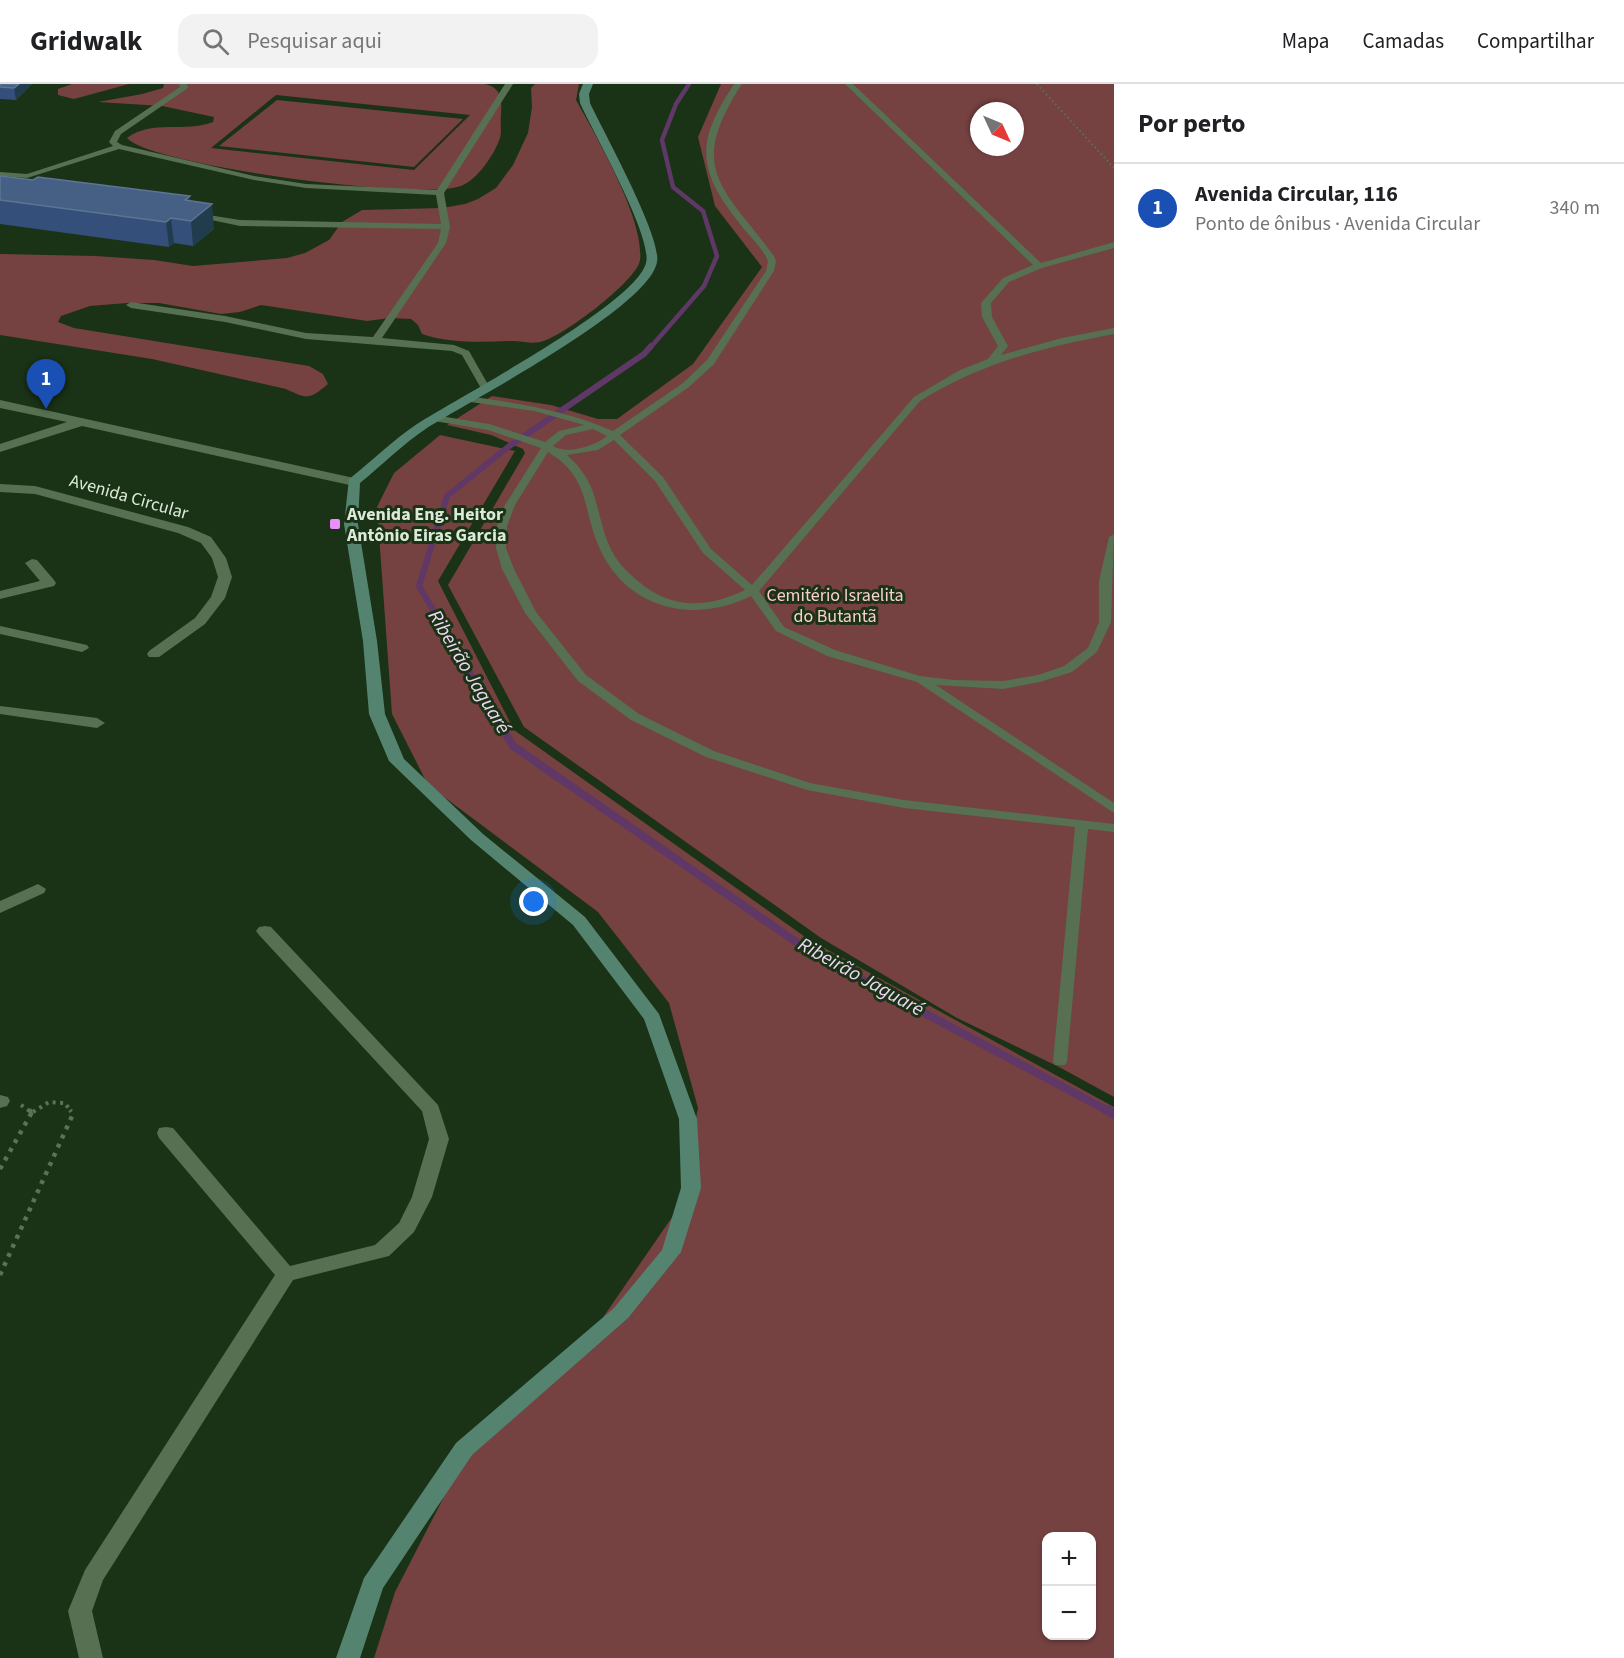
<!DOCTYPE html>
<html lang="pt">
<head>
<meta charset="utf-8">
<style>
  body { margin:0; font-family:"Source Sans 3",sans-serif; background:#f2f2f2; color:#202124 }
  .controls { position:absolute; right:18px; bottom:18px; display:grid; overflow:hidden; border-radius:12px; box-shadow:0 2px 4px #0004 }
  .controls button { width:54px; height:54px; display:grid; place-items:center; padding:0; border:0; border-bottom:2px solid #e0e0e0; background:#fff; color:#202124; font:30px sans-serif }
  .compass { position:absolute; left:970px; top:18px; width:54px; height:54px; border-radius:50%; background:#fff; box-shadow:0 2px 4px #0004; rotate:134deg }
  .you { position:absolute; left:534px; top:818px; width:21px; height:21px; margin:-15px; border:4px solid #fff; border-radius:50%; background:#1a73e8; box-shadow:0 0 0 9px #1a73e833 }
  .badge { display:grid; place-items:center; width:39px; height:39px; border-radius:50%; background:#7b5286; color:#fff; font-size:20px; font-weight:700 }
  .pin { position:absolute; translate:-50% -50px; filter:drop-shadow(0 2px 3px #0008) }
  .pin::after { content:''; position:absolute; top:32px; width:21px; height:18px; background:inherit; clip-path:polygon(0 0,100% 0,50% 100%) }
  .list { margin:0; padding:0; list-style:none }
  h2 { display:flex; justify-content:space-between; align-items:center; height:78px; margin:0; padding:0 24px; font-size:26px }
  h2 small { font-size:20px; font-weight:400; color:#757577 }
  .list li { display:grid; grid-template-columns:39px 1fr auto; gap:18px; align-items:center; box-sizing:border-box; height:90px; padding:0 24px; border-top:2px solid #e0e0e0 }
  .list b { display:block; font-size:22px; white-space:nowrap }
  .list p { margin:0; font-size:20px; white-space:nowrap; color:#757577 }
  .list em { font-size:20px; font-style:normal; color:#757577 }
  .icon { flex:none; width:33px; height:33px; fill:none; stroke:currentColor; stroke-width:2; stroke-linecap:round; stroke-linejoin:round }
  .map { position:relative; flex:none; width:1114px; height:1574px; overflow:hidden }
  header { display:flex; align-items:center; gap:36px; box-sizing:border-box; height:84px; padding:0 30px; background:#fff; border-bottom:2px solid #e0e0e0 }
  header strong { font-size:28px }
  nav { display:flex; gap:33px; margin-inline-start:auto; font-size:21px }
  .search { width:420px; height:54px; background:#f2f2f2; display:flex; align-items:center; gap:15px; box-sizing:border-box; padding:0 21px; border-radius:18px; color:#757577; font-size:22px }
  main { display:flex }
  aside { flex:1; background:#fff }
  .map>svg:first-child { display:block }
  .green { fill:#754141; fill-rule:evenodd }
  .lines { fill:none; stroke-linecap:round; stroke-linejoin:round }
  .stream-far3 { stroke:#5f3867; stroke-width:4.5 }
  .stream-far2 { stroke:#5f3867; stroke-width:6 }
  .stream-far1 { stroke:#5f3867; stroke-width:8 }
  .stream { stroke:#5f3867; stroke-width:10 }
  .path-far2 { stroke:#5c7158; stroke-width:2; stroke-dasharray:1.5 3; stroke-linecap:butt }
  .path-far1 { stroke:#5c7158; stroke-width:4; stroke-dasharray:3 4.5; stroke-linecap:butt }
  .path { stroke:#5c7158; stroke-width:4.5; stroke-dasharray:4 6; stroke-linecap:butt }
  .service { fill:#567051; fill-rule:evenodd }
  .minor { fill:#567051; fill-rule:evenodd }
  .secondary { fill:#548470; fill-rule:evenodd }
  .wall { fill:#334f7a }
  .shaded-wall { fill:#213c4d }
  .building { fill:#456084; stroke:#5d7592; stroke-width:1.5 }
  .poi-dot { fill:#ea8dfd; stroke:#1a3215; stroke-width:2 }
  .labels { text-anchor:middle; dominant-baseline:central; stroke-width:6; stroke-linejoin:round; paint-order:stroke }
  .street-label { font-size:18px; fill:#dcebd9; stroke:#1a3215 }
  .poi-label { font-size:18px; font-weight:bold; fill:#dcebd9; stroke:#1a3215; text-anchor:start }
  .park-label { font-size:18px; fill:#f9cecd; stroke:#1a3215 }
  .water-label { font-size:20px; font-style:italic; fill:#f0d8f6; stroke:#1a3215 }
</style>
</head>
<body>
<header>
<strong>Gridwalk</strong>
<div class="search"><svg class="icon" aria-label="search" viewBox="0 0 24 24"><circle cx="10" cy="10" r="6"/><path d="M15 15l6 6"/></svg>Pesquisar aqui</div>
<nav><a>Mapa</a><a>Camadas</a><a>Compartilhar</a></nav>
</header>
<main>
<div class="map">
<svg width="1114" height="1574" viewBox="0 0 1114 1574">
  <rect width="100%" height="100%" fill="#1a3215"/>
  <path class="green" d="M72 0H129L74 15 58 11V5Z
    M164 0H485C502 4 502 16 501 31 500 38 502 47 500 54 494 71 478 95 461 102 423 117 151 82 127 54 152 35 185 49 213 38L214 33 162 22 98 18 142 10 163 4ZM276 11 470 31 414 86 211 64Z
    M535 0H579L576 16C596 52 645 136 640 176 638 196 560 255 540 258 531 260 521 257 513 257 482 258 452 260 422 250L418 241 411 235 390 234 367 237 261 221 240 228 221 230 159 219H127L90 222 61 232 58 238 74 244 309 282 323 290 328 300C309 316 307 315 286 305L152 275 0 251V170L96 172 154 176 193 182 287 174 305 169 329 156 342 138 362 126 442 124 465 120 478 115 496 104 513 81 528 49 532 23 531 4Z
    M721 0H1114V1013L1059 983 957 934 821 854 524 643 448 501 525 369 523 365 491 351 447 341 492 312 551 321 598 335H617L693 280 762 183 715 122 698 53ZM979 27H1015V63H979Z
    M277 16 463 35 414 83 219 62Z
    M440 351 515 367 438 497 514 646 808 855 1114 1023V1574H374L395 1508 466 1370 584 1261 677 1126 698 1024 669 919 598 828 428 701 392 630 377 423 394 389ZM1046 1452H1092V1552H1046Z"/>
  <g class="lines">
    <path class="stream-far3" d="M650 264 704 202 717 172 703 127 673 103 662 56 676 20 689 0"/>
    <path class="stream-far2" d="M476 599 419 502 447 412 508 363 644 270 651 262"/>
    <path class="stream-far1" d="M475 598 513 662 812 869 1110 1028"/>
    <path class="stream" d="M1107 1026 1114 1030"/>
    <path class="path-far2" d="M1037 0 1114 84"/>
    <path class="path-far1" d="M21 1021 31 1028
      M33 1028 49 1018 65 1019 71 1028"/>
    <path class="path" d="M29 1026 32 1028 35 1026
      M0 1085 32 1028
      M0 1191 73 1030 70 1026"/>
    <path class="service" d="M179 0H187L188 4 121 50 117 58 122 61 254 92 306 100 437 106 505 0H513L444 109 450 143 446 159 382 254 454 261 469 267 490 304 488 306H482L462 271 452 267 306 255 225 238 131 224 126 221 131 218 225 232 306 249 373 253 438 159 441 145 240 142 192 132 196 129 240 136 441 140 436 111 306 104 254 96 119 65 27 94 0 92V88L27 90 113 62 109 58 115 47 180 3Z
      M734 0H742C686 86 723 103 774 172L776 177 774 187 714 280 689 303 620 351 663 393 711 465 752 501 914 313 960 286 988 275 998 262 982 233 981 219 1003 194 1033 181 845 0H853L1041 179 1114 158V164L1042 184 1009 198 991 219 992 233 1008 262 1001 271 1062 254 1114 244V250C1045 263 981 279 920 317L759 507 784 543 835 566 920 592 954 596 1003 597 1038 591 1064 582 1088 564 1099 538V497L1109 453 1114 450 1111 538 1097 568 1072 588 1040 598 1003 605 936 601 1114 719V729L917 598 827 572 776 547 751 512C693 541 626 525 599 463 582 424 590 393 548 368L515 421 507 442 506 464 514 485 536 528 586 591 639 630 714 667 810 699 904 716 1114 740V748L1088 745 1067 978 1065 981H1055L1053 978 1075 743 904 724 807 706 706 673 631 636 578 597 525 529 502 485 496 464 497 442 505 421 541 364 488 346 434 337 429 334 434 331 489 340 545 358 559 347 584 341 534 327 463 317 461 315 466 312C517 319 566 326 613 347L683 299 707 276 766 187 768 177C762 163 749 152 740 140 696 85 696 58 734 0ZM593 345 607 352C594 362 568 371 553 362L566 351ZM614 356 655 397 703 469 745 506C708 524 671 526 638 497 626 487 615 476 609 461 594 425 600 400 567 371L598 366Z"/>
    <path class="minor" d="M0 316 354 394 360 398 354 402 82 342 0 368V360L67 338 0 324Z
      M0 400 35 402 188 443 211 453 226 474 232 493 225 514 205 540 159 573H149L147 570 149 567 195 534 211 513 218 493 212 474 201 459 178 449 35 410 0 408Z
      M32 475 37 476 54 496 56 499 54 502 0 515V507L40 497 25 479Z
      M0 542 87 561 89 564 82 568 0 550Z
      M0 622 97 634 105 639 97 644 0 630Z
      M38 800 46 805 44 809 0 829V817Z
      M265 842 271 843 438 1021 449 1055 432 1113 414 1148 389 1172 293 1196 103 1496 92 1527 103 1574H79L68 1527 85 1486 275 1191 159 1054 157 1049 159 1044 166 1043 173 1044 290 1182 375 1161 399 1139 412 1113 429 1055 422 1027 259 851 256 847 259 843Z
      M0 1011 8 1013 10 1017 7 1022 0 1024Z"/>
    <path class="secondary" d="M583 0H593L589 10 590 19C603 47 662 153 657 178 649 224 471 316 427 344 403 360 382 381 360 399L358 440 377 557 385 630 404 675 483 750 585 833 659 930 697 1035 701 1104 681 1168 628 1234 472 1371 383 1504 360 1574H336L364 1494 456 1359 614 1224 662 1166 681 1104 679 1035 644 935 573 841 471 756 389 677 369 630 363 557 344 440 349 395C372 377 393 356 417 340 460 312 635 221 646 179 653 153 593 48 580 19L579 10Z"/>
  </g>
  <path class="wall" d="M0 0H32L16 16 0 15Z
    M0 92 191 117 214 145 193 162 174 159 169 163 0 140Z"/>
  <path class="shaded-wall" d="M19 0H32L16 16 14 4Z
    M190 112 192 135 212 120 214 145 193 162 191 137 185 116Z
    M171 134 174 159 169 163 166 138Z"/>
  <path class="building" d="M0 0H19L14 4 0 3Z
    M0 92 33 96 38 93 190 112 185 116 212 120 191 137 171 134 166 138 0 116Z"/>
  <rect class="poi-dot" x="329" y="434" width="12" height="12" rx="3"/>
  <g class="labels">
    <g class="street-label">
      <text transform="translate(129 413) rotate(16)">Avenida Circular</text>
    </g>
    <g class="poi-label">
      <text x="347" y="430">Avenida Eng. Heitor<tspan x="347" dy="21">Antônio Eiras Garcia</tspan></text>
    </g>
    <g class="park-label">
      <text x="835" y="511">Cemitério Israelita<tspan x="835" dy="21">do Butantã</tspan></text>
    </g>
    <g class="water-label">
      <text transform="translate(469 588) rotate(59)">Ribeirão Jaguaré</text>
      <text transform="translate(861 893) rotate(29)">Ribeirão Jaguaré</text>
    </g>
  </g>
</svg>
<div class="controls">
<button>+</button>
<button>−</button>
</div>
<svg class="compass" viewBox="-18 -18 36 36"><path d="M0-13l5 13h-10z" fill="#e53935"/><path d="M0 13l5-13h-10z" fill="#757577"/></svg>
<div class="you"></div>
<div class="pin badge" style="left:46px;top:325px;background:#1a4fb4">1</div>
</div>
<aside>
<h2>Por perto<small></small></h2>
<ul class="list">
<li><span class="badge" style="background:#1a4fb4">1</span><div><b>Avenida Circular, 116</b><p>Ponto de ônibus · Avenida Circular</p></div><em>340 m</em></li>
</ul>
</aside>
</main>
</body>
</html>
